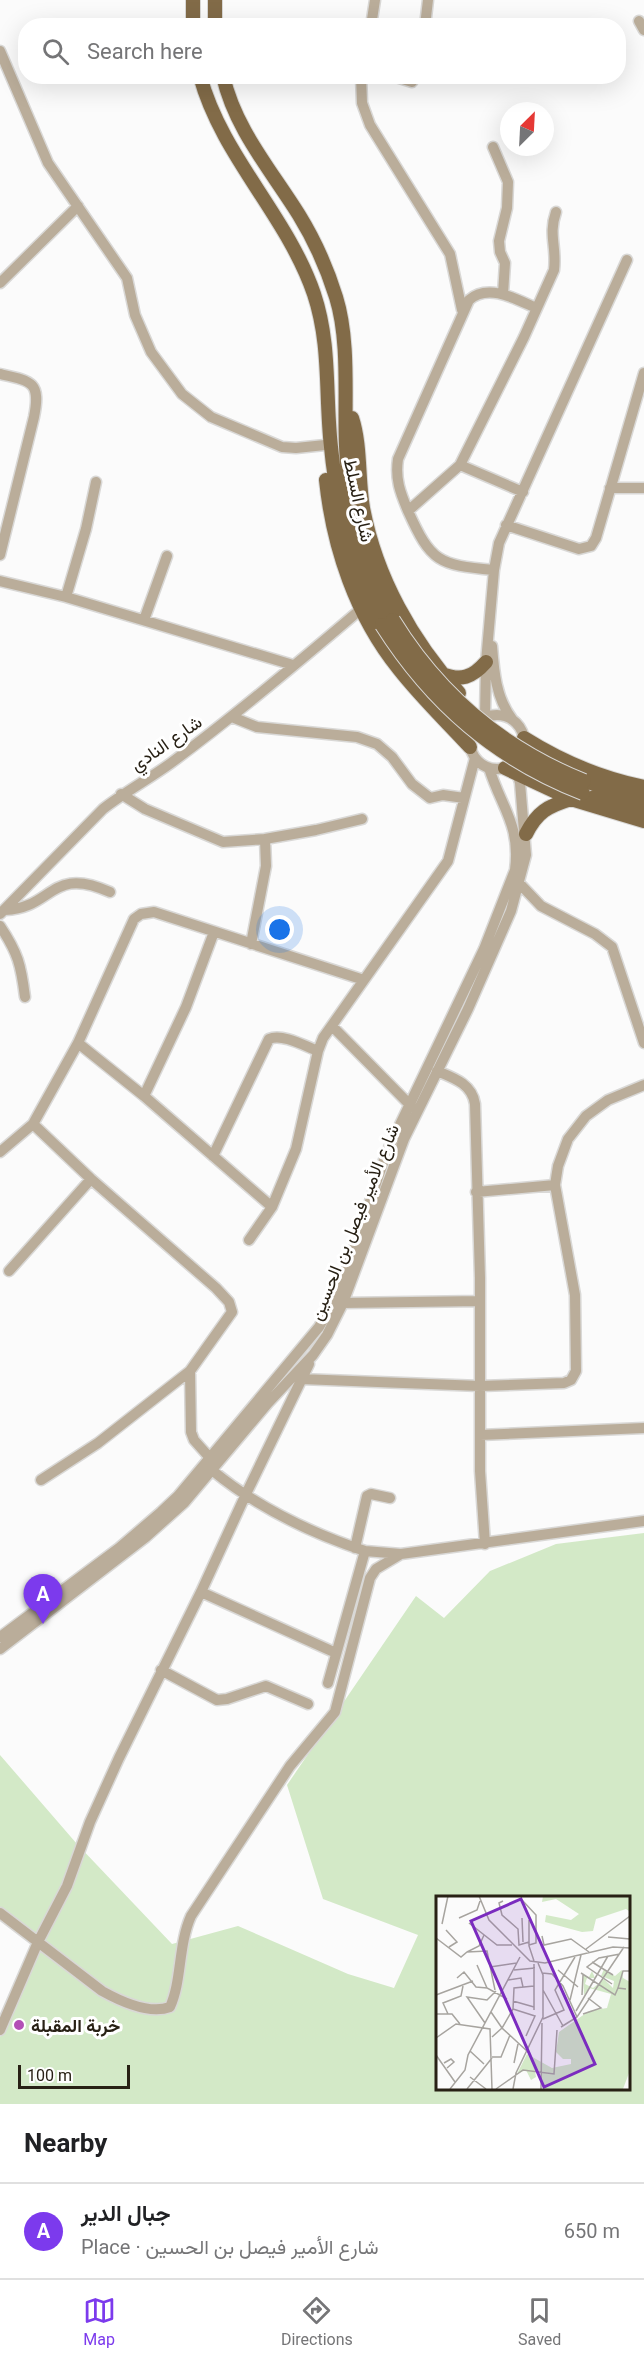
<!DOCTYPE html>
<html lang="en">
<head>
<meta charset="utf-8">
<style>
  body { margin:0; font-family:Roboto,Vazirmatn,sans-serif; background:#f6f6f6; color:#202124 }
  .compass { position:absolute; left:500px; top:102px; width:54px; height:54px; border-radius:50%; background:#fff; box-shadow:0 6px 24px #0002; rotate:24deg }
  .scale { position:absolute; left:18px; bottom:15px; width:112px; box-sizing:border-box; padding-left:6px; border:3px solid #282115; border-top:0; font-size:16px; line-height:21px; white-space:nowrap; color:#282115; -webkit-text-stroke:4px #fff; paint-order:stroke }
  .you { position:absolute; left:280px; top:930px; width:21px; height:21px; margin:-15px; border:4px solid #fff; border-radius:50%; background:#1a73e8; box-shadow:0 0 0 9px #1a73e833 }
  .badge { display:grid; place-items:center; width:39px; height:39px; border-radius:50%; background:#7c3aed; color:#fff; font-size:20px; font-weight:700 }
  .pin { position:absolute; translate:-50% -50px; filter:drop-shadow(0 2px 3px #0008) }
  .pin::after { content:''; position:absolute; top:32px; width:21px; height:18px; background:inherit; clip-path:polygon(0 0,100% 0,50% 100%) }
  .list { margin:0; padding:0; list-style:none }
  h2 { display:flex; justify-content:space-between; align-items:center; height:78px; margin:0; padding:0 24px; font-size:26px }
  h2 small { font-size:20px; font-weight:400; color:#757577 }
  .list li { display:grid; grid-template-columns:39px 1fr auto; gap:18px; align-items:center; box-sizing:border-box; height:96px; padding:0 24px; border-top:2px solid #e0e0e0 }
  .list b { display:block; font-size:22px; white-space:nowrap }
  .list p { margin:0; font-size:20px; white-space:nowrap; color:#757577 }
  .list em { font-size:20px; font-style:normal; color:#757577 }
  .icon { flex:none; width:33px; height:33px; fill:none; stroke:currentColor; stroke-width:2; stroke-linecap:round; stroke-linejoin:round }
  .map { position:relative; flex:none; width:644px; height:2104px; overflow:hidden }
  .search { position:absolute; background:#fff; box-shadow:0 6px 24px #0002; left:18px; right:18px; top:18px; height:66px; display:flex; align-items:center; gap:15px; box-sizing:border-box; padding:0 21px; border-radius:24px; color:#757577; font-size:22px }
  .sheet { height:174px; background:#fff }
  nav { display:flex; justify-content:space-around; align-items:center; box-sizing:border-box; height:84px; border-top:2px solid #e0e0e0; background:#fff; font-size:16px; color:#757577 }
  nav a { display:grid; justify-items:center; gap:3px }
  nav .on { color:#7c3aed }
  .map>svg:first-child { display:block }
  .green { fill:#d3e9c7; fill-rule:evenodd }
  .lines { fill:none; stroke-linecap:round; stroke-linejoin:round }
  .minor-casing { stroke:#d9d8d6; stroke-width:13 }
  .major-casing { stroke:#d9d8d6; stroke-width:16 }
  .minor { stroke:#baad9a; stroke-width:10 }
  .major { stroke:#826b48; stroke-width:14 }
  .major-bridge-casing { stroke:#d9d8d6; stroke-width:16; stroke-linecap:butt }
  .major-bridge { stroke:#826b48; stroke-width:14 }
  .poi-dot { fill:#b350b6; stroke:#fff; stroke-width:2 }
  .labels { text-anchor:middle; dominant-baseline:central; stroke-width:6; stroke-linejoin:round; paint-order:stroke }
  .street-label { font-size:18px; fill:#282115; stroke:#fff }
  .poi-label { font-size:18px; font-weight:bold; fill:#282115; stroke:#fff; text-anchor:start }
  .inset-road { fill:none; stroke:#a7a49f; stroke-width:1.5 }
  .view { fill:#7b2cbf; fill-opacity:0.15; stroke:#7b2cbf; stroke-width:3 }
  .inset-edge { fill:none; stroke:#282115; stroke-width:3 }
</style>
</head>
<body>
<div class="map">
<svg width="644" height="2104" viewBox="0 0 644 2104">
  <rect width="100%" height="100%" fill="#fbfbfb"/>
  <path class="green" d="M644 1533V2104H0V2037L36 1941 0 1910V1755L77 1844 172 1944 238 1926 348 1974 394 1988 418 1935 323 1899 287 1785 416 1596 444 1618 490 1571 556 1544ZM437 1897H628V2088H437Z"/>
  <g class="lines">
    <defs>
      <path id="minor" d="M639 21 644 30
        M371 26 375 0
        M425 26 428 0
        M0 51 48 163 127 278 135 315 151 352 182 394 211 417 282 447 296 448 325 445
        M361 76 362 103 370 125 450 254 462 310
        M393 76 412 82 416 76
        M493 147 508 182 507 208 499 241 500 252 505 263 503 294
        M0 283 78 206
        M0 374C32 381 41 382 34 417L0 555
        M460 465 524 337 554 270C557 247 548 235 556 212
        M610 488H644
        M523 492 460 465 408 511C400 492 395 479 398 459L469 300C488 283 516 299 536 308
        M408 511C431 562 438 565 494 570
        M506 525 579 549 591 546 596 538 644 373
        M0 581 66 597 293 665
        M66 597 86 529 96 482
        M144 620 167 556
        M492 646C494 672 496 698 512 719
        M470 742a27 27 0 1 1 54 0a27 27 0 1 1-54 0Z
        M232 717 257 727 357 737 377 744 392 757 412 784 430 798 443 795 464 798
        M485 717 486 662 494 570 499 543 627 260
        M121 794 145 809 223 842 265 839 266 866 251 944
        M265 839 316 830 362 819
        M520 884 541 906 595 934 612 947 644 1043
        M5 910C54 908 50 865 110 892
        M0 914 103 809C125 792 149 779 171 763 236 715 299 662 361 609
        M0 926C18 953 21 965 25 997
        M332 1026 412 1107
        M78 1043 144 1096 272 1207
        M437 1071C454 1078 472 1084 475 1104L480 1278V1471L485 1544
        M144 1096 186 1007 214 932
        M33 1124 91 1179 216 1288 229 1302 232 1312 190 1371 98 1443 41 1480
        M0 1152 33 1124 78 1043 134 919 141 914 154 912 364 980
        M213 1156 269 1039C282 1033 305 1046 318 1051
        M476 1192 555 1185
        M249 1240 272 1207 296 1149 318 1051 323 1038 448 861 475 758
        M9 1271 91 1179
        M343 1303 480 1301
        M190 1371 191 1432 194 1440 210 1458
        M301 1379 480 1386 564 1383 571 1380 576 1371 575 1295 555 1185 558 1166 568 1139 586 1116 608 1100 644 1085
        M480 1435 644 1428
        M213 1471C257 1507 311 1533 365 1551L328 1683
        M355 1548 367 1496 371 1494 390 1498
        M365 1551 401 1554 644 1521
        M201 1592 336 1653
        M0 1637 119 1548 161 1512 178 1496 319 1327 340 1290 386 1154 484 949 515 870C521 825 501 807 489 768
        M0 1649 146 1537 184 1503 268 1403 313 1355 327 1335 343 1303 404 1139 468 1009 511 911 526 855 520 783 516 769
        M161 1670 217 1700 227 1699 266 1686 308 1704
        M0 1913 102 1991C120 2001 149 2015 170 2007 182 1981 178 1945 191 1916L290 1766 335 1712 370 1578 376 1569 401 1554
        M0 2030 38 1942 67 1886 90 1822 119 1758 201 1592 246 1494 309 1364"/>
      <path id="major" d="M215 0V26
        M193 26V0
        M200 76C222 157 287 215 314 294 331 345 325 394 331 447 337 511 354 568 382 625
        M223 76C235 129 271 170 299 215 315 241 327 268 336 297 350 342 344 399 346 446 348 508 366 565 393 620
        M352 418C361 445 358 480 363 508 376 577 412 641 459 693
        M326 480C333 547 356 616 399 669 421 697 446 721 470 747
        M442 674C461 681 472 678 486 662
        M524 738C562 762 600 778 644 787
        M505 768 571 799 644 821
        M584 781 644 798
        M594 797 644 810
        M526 834C537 812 548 806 571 799"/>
    </defs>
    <use href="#minor" class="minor-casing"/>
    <use href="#major" class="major-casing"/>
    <use href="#minor" class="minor"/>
    <use href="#major" class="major"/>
    <defs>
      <path id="major-bridge" d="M393 620C439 695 502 748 584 781
        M382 625C432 704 496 759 583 793"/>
    </defs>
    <use href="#major-bridge" class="major-bridge-casing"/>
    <use href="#major-bridge" class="major-bridge"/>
  </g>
  <circle class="poi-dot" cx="19" cy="2025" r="6"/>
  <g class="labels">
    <g class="street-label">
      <text transform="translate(359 500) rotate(78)">شارع السلط</text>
      <text transform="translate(166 743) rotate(-35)">شارع النادي</text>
      <text transform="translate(354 1222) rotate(-68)">شارع الأمير فيصل بن الحسين</text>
    </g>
    <g class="poi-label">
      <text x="31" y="2025">خربة المقبلة</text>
    </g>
  </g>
  <g transform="translate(436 1896)">
    <rect width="194" height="194" fill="#fbfbfb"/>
    <path d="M107 0H193V15L190 13 160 23 157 35 146 36 109 26 110 19 135 24 143 18 120 3 106 6ZM168 73 179 80 186 74 187 82 194 86 193 177 187 193H108L105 177 99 175 100 181 95 184 90 174 81 178 91 158 116 172 135 168V163H127L120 156 123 136 153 115 171 112 175 98 153 92 148 99 147 79 153 81 156 75 159 82H151L149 88 157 92 168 83 177 92 178 85 165 80Z" fill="#d3e9c7"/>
    <path class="inset-road" d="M43 0 53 24 94 65 109 67 177 51 194 52M86 4 100 19V47L93 49M67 5 63 7 66 19 82 33 83 49 93 46M23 22 41 14 44 5M86 22 87 46M93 24V50L98 65M33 27 61 49H76M6 28 12 0M10 34 21 46 13 51M106 40 108 49 135 43 153 56M172 41 194 43M0 42 25 61 31 56 51 55 59 94M150 53 194 20M31 56 43 50 48 39M156 66 177 79M41 69 51 92 71 103M54 71 81 67M78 74 99 72M122 74 142 91M106 77 116 78 127 90 141 121 188 51M145 77 179 99 182 92M21 82 28 76 40 91 51 92M72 84 85 82 87 91M176 88 151 71 163 62 184 58M190 93 182 92 187 75H194M107 94 127 130M0 99 37 85M146 99 147 79M134 104 145 59M77 105 98 111M77 113 99 120 90 140M98 114V68M140 115 172 60M55 116 66 132 56 141M0 118H16L24 128M12 118 7 107 25 100 27 90M147 118 165 112 152 102M107 123 128 114 119 94 139 61M49 127 31 101 51 104 60 95M125 131 141 121M0 142 20 128 54 133 56 193M34 155 48 168M92 156 66 132 77 113 78 92 98 90M0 159 19 186M56 161H65L74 139M8 167 15 163 18 166 11 172M78 167 82 148M34 181 50 193M14 193 29 174 32 159 84 61M31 193 56 162M60 193 87 174 118 178 121 134M77 193 80 177 107 121V79L102 67M105 193 106 127"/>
    <path class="view" d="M85 3 159 168 108 191 35 25Z"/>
    <rect width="194" height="194" class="inset-edge"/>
  </g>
</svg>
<svg class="compass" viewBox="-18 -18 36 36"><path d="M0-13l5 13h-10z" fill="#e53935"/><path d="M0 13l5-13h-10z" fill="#757577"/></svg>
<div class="scale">100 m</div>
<div class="you"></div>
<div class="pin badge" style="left:43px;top:1624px">A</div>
<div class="search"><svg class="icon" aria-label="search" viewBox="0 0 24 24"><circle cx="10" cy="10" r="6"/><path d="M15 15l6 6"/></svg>Search here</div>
</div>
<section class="sheet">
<h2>Nearby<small></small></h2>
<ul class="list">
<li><span class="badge">A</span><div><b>جبال الدير</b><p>Place · شارع الأمير فيصل بن الحسين</p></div><em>650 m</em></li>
</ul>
</section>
<nav>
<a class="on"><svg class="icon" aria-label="map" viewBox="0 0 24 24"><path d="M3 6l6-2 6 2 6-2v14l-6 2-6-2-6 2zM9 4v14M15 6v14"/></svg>Map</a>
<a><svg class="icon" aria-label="directions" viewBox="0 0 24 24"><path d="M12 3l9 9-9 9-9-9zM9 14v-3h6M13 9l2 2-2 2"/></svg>Directions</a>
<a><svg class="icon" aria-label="saved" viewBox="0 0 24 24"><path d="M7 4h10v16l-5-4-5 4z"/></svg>Saved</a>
</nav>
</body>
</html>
